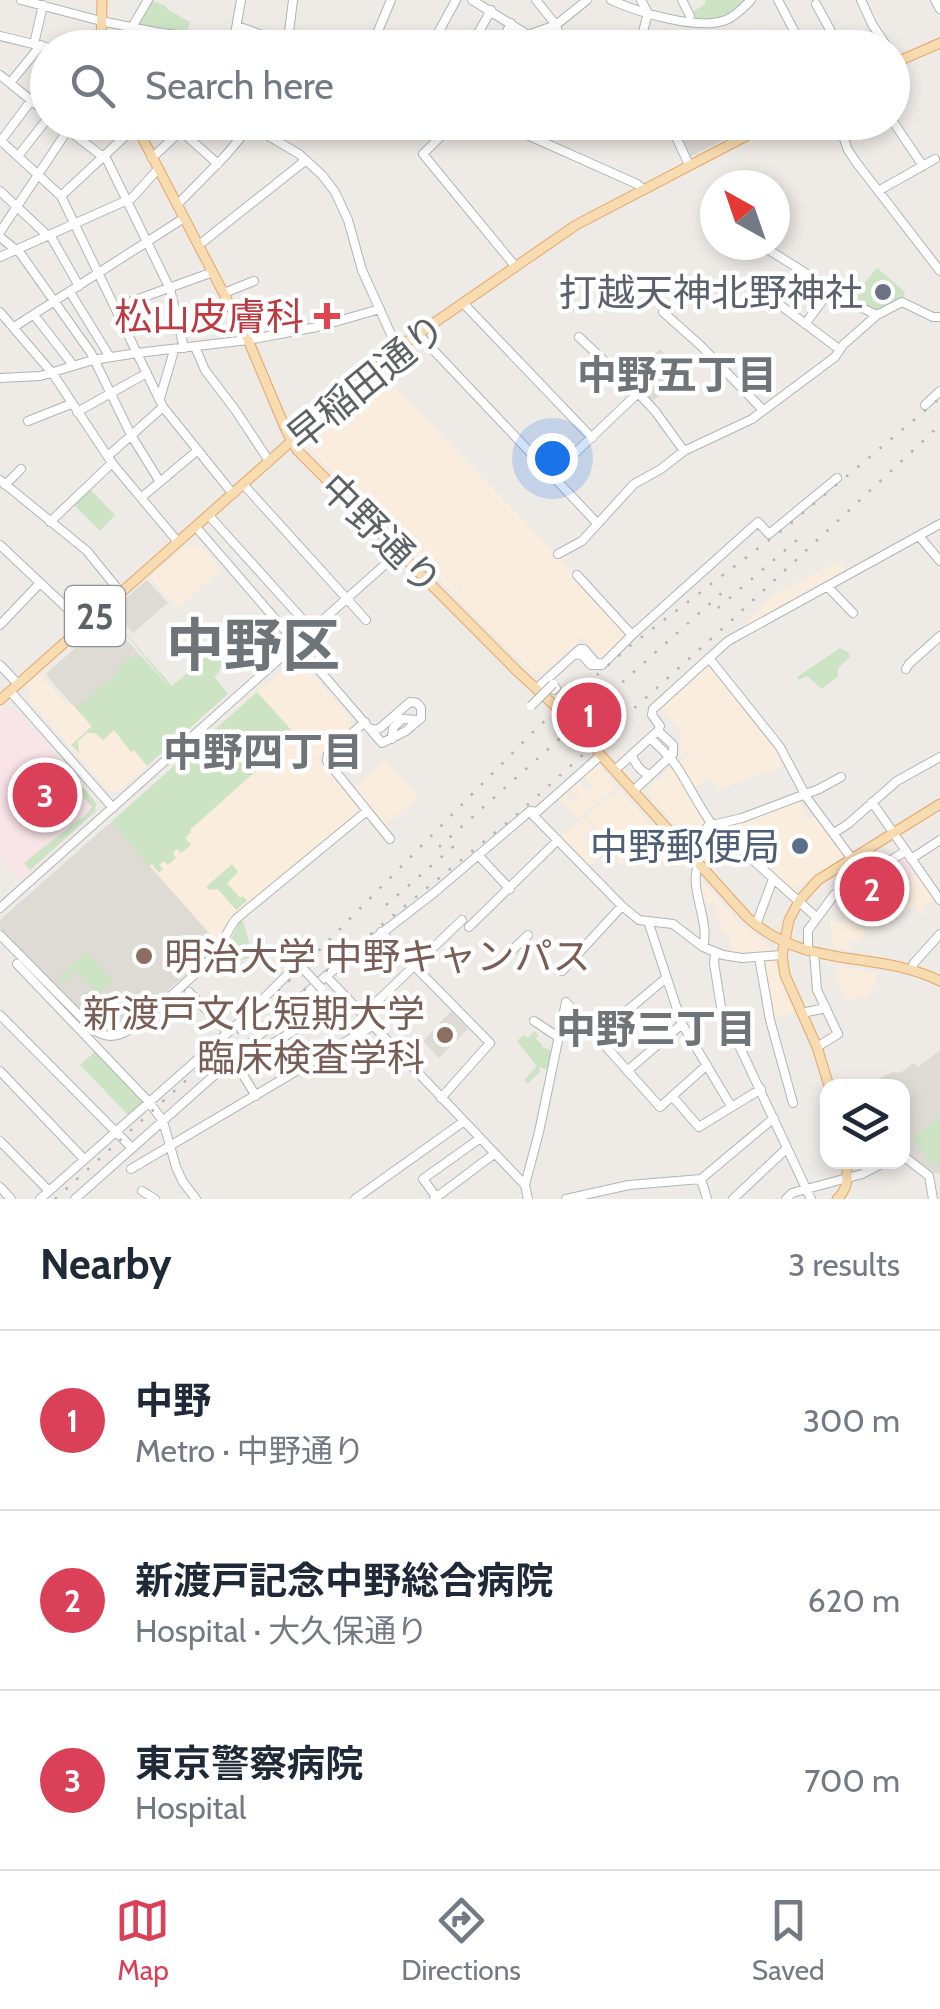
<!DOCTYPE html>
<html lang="en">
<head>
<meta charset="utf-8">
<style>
  body { margin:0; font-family:Cabin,"Noto Sans JP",sans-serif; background:#f6f6f7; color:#1f2937 }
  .controls { position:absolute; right:30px; bottom:30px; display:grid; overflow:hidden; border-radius:20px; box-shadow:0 5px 15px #0003 }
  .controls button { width:90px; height:90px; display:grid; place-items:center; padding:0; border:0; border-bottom:2px solid #e0e1e3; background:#fff; color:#1f2937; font:50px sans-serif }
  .compass { position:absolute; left:700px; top:170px; width:90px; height:90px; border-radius:50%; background:#fff; box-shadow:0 5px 15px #0003; rotate:320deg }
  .you { position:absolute; left:552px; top:458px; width:35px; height:35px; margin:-25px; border:8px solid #fff; border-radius:50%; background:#1a73e8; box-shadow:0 0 0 15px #1a73e833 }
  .badge { display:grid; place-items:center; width:65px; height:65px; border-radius:50%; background:#da4058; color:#fff; font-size:32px; font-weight:700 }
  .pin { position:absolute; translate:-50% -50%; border:5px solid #fff; box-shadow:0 2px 10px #0006 }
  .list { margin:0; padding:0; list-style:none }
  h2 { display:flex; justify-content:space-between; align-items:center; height:130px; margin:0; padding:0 40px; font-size:42px }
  h2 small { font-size:32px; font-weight:400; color:#747a83 }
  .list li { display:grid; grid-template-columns:65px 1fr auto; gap:30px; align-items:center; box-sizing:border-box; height:180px; padding:0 40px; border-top:2px solid #e0e1e3 }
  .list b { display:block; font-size:38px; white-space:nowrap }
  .list p { margin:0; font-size:32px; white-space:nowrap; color:#747a83 }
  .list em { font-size:32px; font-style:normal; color:#747a83 }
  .icon { flex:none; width:55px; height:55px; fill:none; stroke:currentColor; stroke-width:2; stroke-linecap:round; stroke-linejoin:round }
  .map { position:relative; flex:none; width:940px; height:1199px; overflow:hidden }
  .search { position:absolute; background:#fff; box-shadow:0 5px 15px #0003; left:30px; right:30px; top:30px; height:110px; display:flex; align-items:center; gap:25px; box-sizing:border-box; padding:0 35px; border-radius:55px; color:#747a83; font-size:38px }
  .sheet { height:670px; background:#fff }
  nav { display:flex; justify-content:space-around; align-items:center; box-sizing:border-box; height:140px; border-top:2px solid #e0e1e3; background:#fff; font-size:28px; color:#747a83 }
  nav a { display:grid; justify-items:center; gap:5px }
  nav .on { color:#da4058 }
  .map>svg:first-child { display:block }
  .commercial { fill:#fbedde }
  .education { fill:#dedad4 }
  .medical { fill:#f9e4e7 }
  .green { fill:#cce3c4 }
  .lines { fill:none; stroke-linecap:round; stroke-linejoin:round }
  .major-tunnel { stroke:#cac8c6; stroke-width:9; stroke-dasharray:9 4.5; stroke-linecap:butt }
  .minor-casing { stroke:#b1b4b7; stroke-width:10 }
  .major-casing { stroke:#e5a568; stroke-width:11 }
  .minor { stroke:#fff; stroke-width:8 }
  .major { stroke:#f8dcb1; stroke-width:9 }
  .rail { stroke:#b1b2b3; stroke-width:2.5; stroke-dasharray:2.5 12; stroke-linecap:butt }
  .minor-bridge-casing { stroke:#b1b4b7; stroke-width:10; stroke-linecap:butt }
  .minor-bridge { stroke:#fff; stroke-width:8 }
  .worship-dot { fill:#6b7280; stroke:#fff; stroke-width:4 }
  .health-dot { fill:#e0444e; stroke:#fff; stroke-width:4 }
  .service-dot { fill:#5c6f8a; stroke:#fff; stroke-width:4 }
  .education-dot { fill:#8d6e63; stroke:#fff; stroke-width:4 }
  .labels { text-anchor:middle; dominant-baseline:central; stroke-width:9; stroke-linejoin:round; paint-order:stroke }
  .shield { fill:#fff; stroke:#8e9193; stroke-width:2.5 }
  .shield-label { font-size:35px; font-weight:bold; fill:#5d6265 }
  .worship-label { font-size:38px; fill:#5b616d; stroke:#fff; text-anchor:end }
  .health-label { font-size:38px; fill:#be3a42; stroke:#fff; text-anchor:end }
  .street-label { font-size:38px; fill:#5d6265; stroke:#fff }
  .service-label { font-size:38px; fill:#4e5e75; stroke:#fff; text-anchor:end }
  .education-label { font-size:38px; fill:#785e54; stroke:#fff; text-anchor:start }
  .neighbourhood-label { font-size:40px; font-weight:bold; fill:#6e7477; stroke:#fff }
  .town-label { font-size:58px; font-weight:bold; fill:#6e7477; stroke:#fff }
</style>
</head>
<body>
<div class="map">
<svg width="940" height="1199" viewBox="0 0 940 1199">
  <rect width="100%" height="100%" fill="#eeeae6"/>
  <path class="commercial" d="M381 373 555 553 628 635 602 660 582 638 543 673H533L516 656 525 647 514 655 455 596 467 583 454 594 432 572 451 552 430 570 310 450V434Z
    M187 545 202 547 221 569 178 608 150 577Z
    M840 561 847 572 759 621 740 629 779 591Z
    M293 661 301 662 351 719V728L317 758 359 808 358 812 234 915 226 924 216 945V941L149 866 296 736 257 692Z
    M703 665 708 666 750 717 780 754 786 765 720 789 710 779 693 788 678 762 694 752 692 749 681 756 680 731 660 708 662 703Z
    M39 674 67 705 71 702 114 728 147 766 118 792 109 791 28 699 29 690 25 686Z
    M386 760 419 798 385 824 354 787Z
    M595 764 598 765 617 787 577 819 558 798 564 793 575 804 580 799 569 788 577 781 588 792 593 787 583 775Z
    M673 766 708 823 693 844 649 795V787Z
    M619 789 674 850 660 863 643 866 632 854 621 864 616 858 622 852 616 845 612 847 586 816Z
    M798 799 808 819 817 816 845 852 844 857 792 890 789 889 745 850 746 847 740 849 717 827Z
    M584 817 592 828 582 837 587 842 597 833 609 848 587 868 569 849 581 836 568 847 559 838Z
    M917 872 937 898 923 907 925 911 921 914 914 905 903 914 889 899 900 884Z
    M695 873 740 923 770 946 773 954 743 956 731 954 730 934H722L721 921H719L713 903 702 905Z
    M858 906 861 910 855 927 866 931 859 943 851 941 849 950 833 947 830 920 842 923 847 911Z
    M774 959 776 970H780L796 1011 794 1013 772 1018 761 960Z
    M835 965 877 972 875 984 878 987 874 986 866 998 862 995 855 999 844 1000Z"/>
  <path class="education" d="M672 123H721L729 137 688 158Z
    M660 349 683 372 650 404 638 391 656 375 646 361Z
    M147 580 168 603 133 633 112 610Z
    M108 619 172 691 121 736 113 728 102 738 46 674Z
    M111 822 216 941 209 954 143 1012 123 1028 110 1031 97 1027 80 1011 0 928V920Z
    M451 1011 468 1029 439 1058 423 1041Z
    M940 1050V1173H929L902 1150V1086H886L880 1078 893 1072 900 1073 913 1063 918 1067Z"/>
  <path class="medical" d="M0 709 15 710 96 803 95 812 19 880 0 858Z
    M902 855 908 859 917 872 900 884 889 899 898 910 873 925 858 906 849 909 840 893Z"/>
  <path class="green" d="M151 0 166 6 167 9 190 22 186 34 139 25 138 23Z
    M705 0H748L729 17 694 20 690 14 706 3Z
    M877 268 905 292 903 299 877 314 851 300Z
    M89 488 115 515 100 531 73 504Z
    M113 619 172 686 215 649C224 659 224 668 214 677L228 694 147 766 134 750 131 752 114 730 103 740 95 733H87L78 741 79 753 71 745 92 726 48 677 77 707 118 673 116 669 130 656 135 659 138 656H141L173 691Z
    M840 648 848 652 850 657 838 668V676L822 689 807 676 799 680 797 677Z
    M257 692 296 735 190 830 191 832 185 838 191 845 181 853 177 849 173 853 176 858 168 865 164 861 159 865 163 869 159 873 152 864 149 866 111 822Z
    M83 787 96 803 95 812 30 870 24 863C44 846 60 836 79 819L83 818 92 807 81 794 74 800 76 805 70 799Z
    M232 864 238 872 227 883 240 898 243 896 247 901 236 910 218 889 209 890 206 887Z
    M296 874 239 922 243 921 253 958 213 964 225 950 239 924 235 926 236 923Z
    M87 952 113 981 97 995 76 971 62 982 58 978Z
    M534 1031 538 1035 536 1039 542 1044V1047L554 1051 549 1070 539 1067 540 1072 527 1084 524 1080 537 1066 517 1041 523 1035 528 1038Z
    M98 1049 147 1102 130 1117 80 1065Z
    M940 1117V1167L931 1163 913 1138Z"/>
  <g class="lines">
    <path class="major-tunnel" d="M555 706 598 752"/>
    <defs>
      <path id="minor" d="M21 0 101 21 155 32 263 47 288 44
        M456 0 438 33 469 48
        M472 0 528 35
        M536 0 556 25 563 48
        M611 0C638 12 698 31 726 20 736 16 744 7 751 0
        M682 0 690 16
        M778 0 803 48
        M861 0 872 24 888 48
        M935 0 940 9
        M816 4 840 48
        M237 26 288 44 315 48
        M132 27 148 0
        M0 36 50 48
        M640 43 648 13 641 0
        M34 44 43 5
        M233 45 241 0
        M287 48 293 0
        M371 48 391 0
        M470 48 491 10
        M499 48 511 23
        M521 48 528 35 556 25 587 0
        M0 75 48 114
        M10 83 41 45
        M892 120 923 166
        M58 122 107 160 170 289 184 348
        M167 122 179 133
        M245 122 299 154 322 175 335 192 348 220 362 270 398 350
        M455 122 423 154 515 266
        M498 122 637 184 643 189
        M669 122 689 165
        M723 122 736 142
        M838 122 848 150 856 162 940 271
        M181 131 218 164
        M0 140 61 196 163 407 233 494
        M0 142 48 78
        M18 156 48 118
        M152 158 190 122
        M0 191 48 236
        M878 191 935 159
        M61 196 136 126
        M177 205 226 155 252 124
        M0 232 73 122
        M50 235 79 286
        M0 237 20 253 91 353 131 435 160 482
        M199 245 306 160
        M761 245 858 306 877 315
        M0 257 132 198 158 169
        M752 284 835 346
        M70 292 110 357
        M224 293 254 281
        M463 303 592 438
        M116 307 213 272
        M0 312 53 374 112 463 178 542
        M663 312 700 345 763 410
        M34 315 73 365
        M805 324 832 288
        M14 327 184 218
        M416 336 422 338 597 523
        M579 337 638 393 655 411 684 451
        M195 347 205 370 236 411 269 461
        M0 378 40 376 93 360 137 353 248 340 317 327 380 309
        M160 398 173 354 172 350
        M925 405 940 391
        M77 412 147 373
        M28 421 71 404
        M108 456 163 407
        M552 475 638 393
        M0 480 87 551 121 593
        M243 484 366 620
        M5 485 21 469
        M142 497 198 450
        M210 514 212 519 313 631
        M50 522 112 463
        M196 527 382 743 406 731 421 718V708L417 703 410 702 380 728 375 730 369 728
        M919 536 940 561
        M0 545 85 625
        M558 554 582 541 634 484 661 469 684 451 752 419 835 357 843 345 877 315 902 302 933 317H940
        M577 575 632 635
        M828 587 853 613
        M0 625 40 583
        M574 655 581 654 591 665H602L632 635 758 522 769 534 837 478
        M709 658 780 747 807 798 852 859
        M0 665 18 684
        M906 669 909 664 940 636
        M536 689 580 649H584L595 662 599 663
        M554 690 556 688
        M10 691 113 808
        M365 722 328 754 327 761 390 839
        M650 738 658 731 660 726 652 715 653 709 728 641 940 524
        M392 739 393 728 402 719 419 720
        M632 755C635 764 641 772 650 775
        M615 770 650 738C659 747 670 756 677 767 694 792 714 842 744 852L816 917
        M633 791 673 754V745L658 731
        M872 802 940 900
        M531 813 622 906 639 920 673 924 703 947 723 955 742 958 782 955
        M834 833 848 824 897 781 940 757
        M690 854 708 826 742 818 819 789 841 777
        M478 855 510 889
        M911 859 940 840
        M699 864C687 885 711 922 703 947
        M0 908 399 552
        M648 921 682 1024 731 1106
        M756 925 773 879
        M469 927 558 840
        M381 932 490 1043 441 1098
        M0 935 94 1030C103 1036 113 1038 123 1033 138 1027 208 964 217 951 225 940 228 928 237 918L367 811
        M808 951V930L834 895 906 851
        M814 952 817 990 838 1034 817 1047
        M715 953 714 963 721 1007 811 1199
        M759 957 770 1020 793 1103
        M501 961 528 935
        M17 964 148 1101 163 1121 176 1167 183 1182 196 1199
        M911 970 914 963 940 934
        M562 971 622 906
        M326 976 525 1185
        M189 992 228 1032
        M566 1002 660 1107 707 1065
        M802 1013 826 1008
        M364 1014 462 920
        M0 1015 132 1148
        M534 1021 558 1037
        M597 1036 666 978
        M235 1062 256 1096
        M238 1065 347 998
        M0 1071 84 1159
        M627 1071 682 1024
        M672 1096 699 1127 761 1089
        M0 1141 49 1191
        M902 1155 929 1176 933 1199
        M131 1169 374 1025
        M701 1179 707 1199
        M0 1187 11 1199
        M142 1191 155 1199
        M437 1198 423 1179 479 1139
        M40 1199 242 1020 304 958V951
        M75 1199 326 976 435 892 530 811 537 812 601 755
        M355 1199 463 1122
        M434 1199 494 1154
        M528 1199 525 1185 539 1132 566 1002
        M566 1199 629 1185 701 1179 774 1118
        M733 1199 786 1149
        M786 1199 792 1193 862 1174 885 1162"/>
      <path id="major" d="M101 48 102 0
        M892 64 940 43
        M134 122 248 340 286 430 297 450 518 672 555 706
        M0 700 303 431 405 343 576 225 773 122
        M598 752 747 917C806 971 875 949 940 981
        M829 1086 817 1047 785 975 782 955 789 920 799 901 818 880 940 804
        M837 1199C849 1188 848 1176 846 1162"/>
    </defs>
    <use href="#minor" class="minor-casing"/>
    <use href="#major" class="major-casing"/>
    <use href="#minor" class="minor"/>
    <use href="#major" class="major"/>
    <path class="rail" d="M718 608 805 533
      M439 847 725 590
      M386 905 454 846
      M271 1019 340 959 514 817 733 619 940 425
      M55 1199 234 1037 537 728 631 645 785 528 940 398"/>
    <defs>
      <path id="minor-bridge" d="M531 706 553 684
        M295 960 321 988"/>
    </defs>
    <use href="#minor-bridge" class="minor-bridge-casing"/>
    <use href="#minor-bridge" class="minor-bridge"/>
  </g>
  <circle class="worship-dot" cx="883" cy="292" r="10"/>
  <path class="health-dot" d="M322 301h10v10h10v10h-10v10h-10v-10h-10v-10h10z"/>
  <circle class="service-dot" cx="800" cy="846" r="10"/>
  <g class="education-dot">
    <circle cx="144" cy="956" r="10"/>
    <circle cx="445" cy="1035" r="10"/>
  </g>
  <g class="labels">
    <rect class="shield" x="65" y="586" width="60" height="60" rx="8"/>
    <g class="shield-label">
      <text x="95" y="616">25</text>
    </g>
    <g class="worship-label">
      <text x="863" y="292">打越天神北野神社</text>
    </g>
    <g class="health-label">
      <text x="304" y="316">松山皮膚科</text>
    </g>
    <g class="street-label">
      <text transform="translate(366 382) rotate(-39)">早稲田通り</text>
      <text transform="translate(381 534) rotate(45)">中野通り</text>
    </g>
    <g class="service-label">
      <text x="780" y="846">中野郵便局</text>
    </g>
    <g class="education-label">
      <text x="164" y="956">明治大学 中野キャンパス</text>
      <text x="425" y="1013" text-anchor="end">新渡戸文化短期大学<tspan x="425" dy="44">臨床検査学科</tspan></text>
    </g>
    <g class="neighbourhood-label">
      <text x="677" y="374">中野五丁目</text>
      <text x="263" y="751">中野四丁目</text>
      <text x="656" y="1028">中野三丁目</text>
    </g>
    <g class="town-label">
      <text x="253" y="645">中野区</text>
    </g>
  </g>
</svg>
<div class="controls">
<button><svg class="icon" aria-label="layers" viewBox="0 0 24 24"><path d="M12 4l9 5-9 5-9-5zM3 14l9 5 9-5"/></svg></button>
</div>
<svg class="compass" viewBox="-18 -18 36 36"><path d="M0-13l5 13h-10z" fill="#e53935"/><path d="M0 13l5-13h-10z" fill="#747a83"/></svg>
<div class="you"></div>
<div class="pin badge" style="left:589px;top:715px">1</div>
<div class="pin badge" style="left:872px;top:889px">2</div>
<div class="pin badge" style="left:45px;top:795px">3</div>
<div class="search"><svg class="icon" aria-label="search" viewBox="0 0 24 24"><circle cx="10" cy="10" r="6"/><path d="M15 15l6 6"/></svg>Search here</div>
</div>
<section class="sheet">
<h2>Nearby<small>3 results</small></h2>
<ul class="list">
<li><span class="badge">1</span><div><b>中野</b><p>Metro · 中野通り</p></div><em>300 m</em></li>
<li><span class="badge">2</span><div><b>新渡戸記念中野総合病院</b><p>Hospital · 大久保通り</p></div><em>620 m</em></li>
<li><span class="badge">3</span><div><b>東京警察病院</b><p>Hospital</p></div><em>700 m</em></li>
</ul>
</section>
<nav>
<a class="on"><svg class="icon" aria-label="map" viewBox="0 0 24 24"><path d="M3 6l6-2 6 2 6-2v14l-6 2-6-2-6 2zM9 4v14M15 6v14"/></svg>Map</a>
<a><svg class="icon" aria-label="directions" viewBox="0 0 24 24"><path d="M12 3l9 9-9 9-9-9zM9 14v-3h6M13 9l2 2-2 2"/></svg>Directions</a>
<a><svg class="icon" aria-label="saved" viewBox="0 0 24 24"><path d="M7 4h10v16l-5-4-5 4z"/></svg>Saved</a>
</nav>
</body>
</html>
